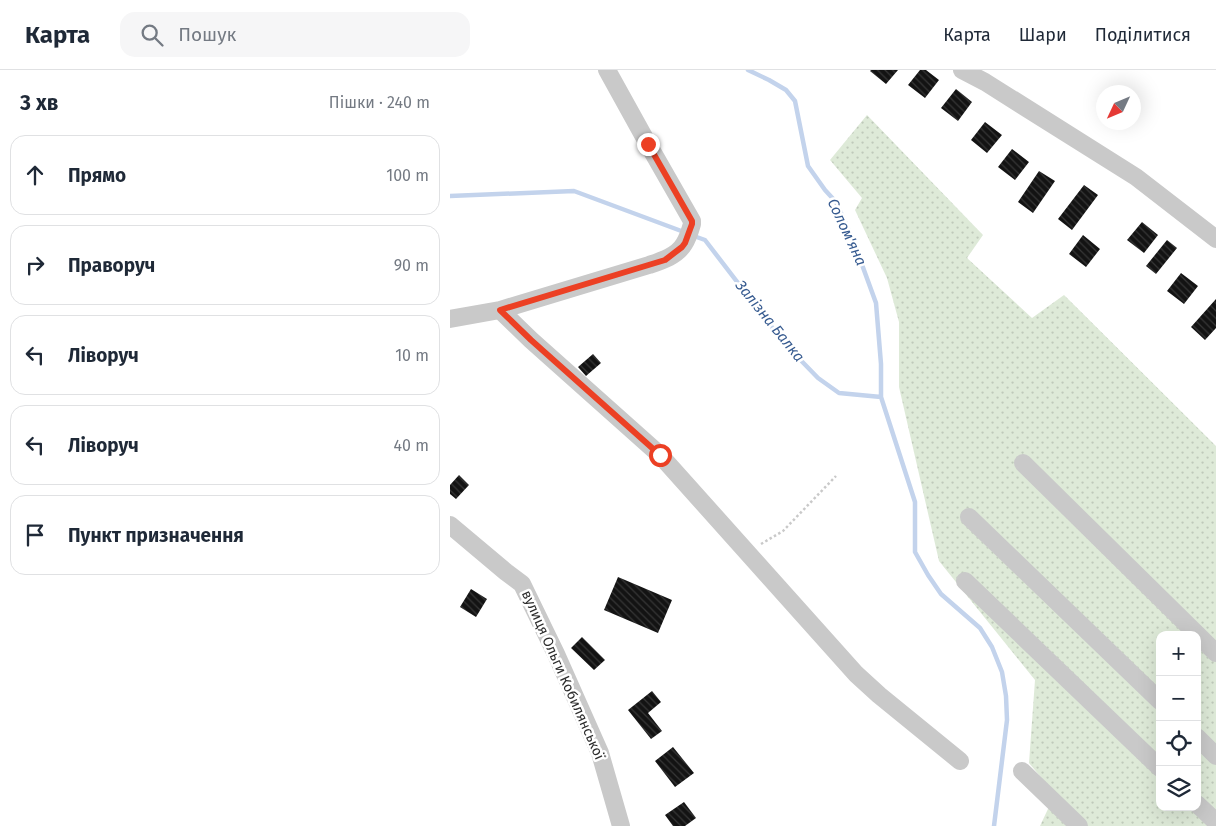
<!DOCTYPE html>
<html lang="uk">
<head>
<meta charset="utf-8">
<style>
  body { margin:0; font-family:"Fira Sans",sans-serif; background:#f6f6f7; color:#1f2937 }
  .controls { position:absolute; right:15px; bottom:15px; display:grid; overflow:hidden; border-radius:10px; box-shadow:0 5px 20px #0002 }
  .controls button { width:45px; height:45px; display:grid; place-items:center; padding:0; border:0; border-bottom:1px solid #e0e1e3; background:#fff; color:#1f2937; font:25px sans-serif }
  .compass { position:absolute; left:646px; top:15px; width:45px; height:45px; border-radius:50%; background:#fff; box-shadow:0 5px 20px #0002; rotate:226deg }
  .stop { position:absolute; width:15px; height:15px; margin:-11px; border:4px solid #ec4024; border-radius:50%; background:#fff }
  .stop.end { background:#ec4024; border-color:#fff; box-shadow:0 1px 5px #0008 }
  .list { margin:0; padding:0; list-style:none }
  h2 { display:flex; justify-content:space-between; align-items:center; height:65px; margin:0; padding:0 20px; font-size:21px }
  h2 small { font-size:16px; font-weight:400; color:#747a83 }
  .list li { display:grid; grid-template-columns:32px 1fr auto; gap:15px; align-items:center; box-sizing:border-box; height:80px; margin:0 10px 10px; padding:0 10px; border:1px solid #e0e1e3; border-radius:15px }
  .list b { display:block; font-size:19px; white-space:nowrap }
  .list em { font-size:16px; font-style:normal; color:#747a83 }
  .icon { flex:none; width:28px; height:28px; fill:none; stroke:currentColor; stroke-width:2; stroke-linecap:round; stroke-linejoin:round }
  .map { position:relative; flex:none; width:766px; height:756px; overflow:hidden }
  header { display:flex; align-items:center; gap:30px; box-sizing:border-box; height:70px; padding:0 25px; background:#fff; border-bottom:1px solid #e0e1e3 }
  header strong { font-size:24px }
  nav { display:flex; gap:28px; margin-inline-start:auto; font-size:18px }
  .search { width:350px; height:45px; background:#f6f6f7; display:flex; align-items:center; gap:12px; box-sizing:border-box; padding:0 18px; border-radius:15px; color:#747a83; font-size:19px }
  main { display:flex }
  aside { flex:1; background:#fff }
  .map>svg:first-child { display:block }
  .garden { fill:url(#garden-dots); fill-rule:evenodd }
  .lines { fill:none; stroke-linecap:round; stroke-linejoin:round }
  .stream { stroke:#c3d3ec; stroke-width:4.5 }
  .building { fill:url(#building-back-hatch) }
  .path { stroke:#c9c9c9; stroke-width:2.5; stroke-dasharray:2.5 2.5; stroke-linecap:butt }
  .street { stroke:#c9c9c9; stroke-width:18 }
  .route { stroke:#ec4024; stroke-width:6 }
  .labels { text-anchor:middle; dominant-baseline:central; stroke-width:5; stroke-linejoin:round; paint-order:stroke }
  .street-label { font-size:14px; fill:#2c2c2c; stroke:#fff }
  .water-label { font-size:15px; font-style:italic; fill:#375b90; stroke:#fff }
</style>
</head>
<body>
<header>
<strong>Карта</strong>
<div class="search"><svg class="icon" aria-label="search" viewBox="0 0 24 24"><circle cx="10" cy="10" r="6"/><path d="M15 15l6 6"/></svg>Пошук</div>
<nav><a>Карта</a><a>Шари</a><a>Поділитися</a></nav>
</header>
<main>
<aside>
<h2>3 хв<small>Пішки · 240 m</small></h2>
<ul class="list">
<li><svg class="icon" aria-label="ahead" viewBox="0 0 24 24"><path d="M12 20V5M6 11l6-6 6 6"/></svg><div><b>Прямо</b></div><em>100 m</em></li>
<li><svg class="icon" aria-label="right" viewBox="0 0 24 24"><path d="M7 20v-9h11M14 6l5 5-5 5"/></svg><div><b>Праворуч</b></div><em>90 m</em></li>
<li><svg class="icon" aria-label="left" viewBox="0 0 24 24"><path d="M17 20v-9H6M10 6l-5 5 5 5"/></svg><div><b>Ліворуч</b></div><em>10 m</em></li>
<li><svg class="icon" aria-label="left" viewBox="0 0 24 24"><path d="M17 20v-9H6M10 6l-5 5 5 5"/></svg><div><b>Ліворуч</b></div><em>40 m</em></li>
<li><svg class="icon" aria-label="arrive" viewBox="0 0 24 24"><path d="M6 21V4h12l-3 4 3 4H6"/></svg><div><b>Пункт призначення</b></div></li>
</ul>
</aside>
<div class="map">
<svg width="766" height="756" viewBox="0 0 766 756">
  <defs>
    <pattern id="garden-dots" width="8" height="8" patternUnits="userSpaceOnUse" patternTransform="scale(1.25)"><rect width="8" height="8" fill="#deead8"/><path d="M2 2h.1M6 6h.1" fill="none" stroke="#bfc9ba" stroke-width="1.8" stroke-linecap="round"/></pattern>
    <pattern id="building-back-hatch" width="6" height="6" patternUnits="userSpaceOnUse" patternTransform="scale(1.25)"><rect width="6" height="6" fill="#131313"/><path d="M-1 5l2 2M0 0l6 6M5-1l2 2" fill="none" stroke="#363636"/></pattern>
  </defs>
  <rect width="100%" height="100%" fill="#fff"/>
  <path class="garden" d="M417 45 533 165 517 188 582 248 614 225 766 376V756H590L605 724 579 693 585 610 489 491 449 317V252L437 208 405 140 412 128 380 90ZM710 565H747V737H710Z"/>
  <g class="lines">
    <path class="stream" d="M298 0 319 10 336 20 345 31 358 96 375 120 386 132 403 170 426 233 431 294V327L465 432V482L478 505 491 524 530 558 542 577 552 602 556 626 557 650 544 756
      M0 126 124 121 234 162
      M241 165 255 170 334 273 368 308 389 323 431 327"/>
  </g>
  <path class="building" d="M421 0H448L436 14 420 1Z
    M470 0H476L489 10 475 28 458 15Z
    M506 19 522 32 508 51 491 38Z
    M535 52 552 65 537 83 521 70Z
    M562 79 579 92 565 110 548 97Z
    M589 101 605 111 583 143 568 132Z
    M634 115 648 125 622 160 608 149Z
    M692 152 708 165 694 183 677 170Z
    M633 165 650 179 636 197 619 184Z
    M717 170 727 178 706 204 696 196Z
    M731 203 748 216 734 234 717 221Z
    M766 229V258L755 270 741 257Z
    M143 284 151 293 136 306 128 297Z
    M9 405 19 415 6 429 0 424V415Z
    M168 507 222 530 208 563 154 540Z
    M21 519 37 529 26 547 10 537Z
    M132 567 155 590 144 600 121 578Z
    M202 621 211 632 198 643 212 661 201 669 178 640Z
    M223 677 244 703 225 717 205 691Z
    M234 732 246 748 235 756H223L215 745Z"/>
  <g class="lines">
    <path class="path" d="M311 474 333 461 386 406"/>
    <path class="street" d="M512 0 535 12 686 107 766 169
      M50 240 81 270 210 385 406 604 429 625 510 691
      M0 249 50 240 199 195C211 191 227 186 234 174 238 168 240 161 242 154V151L198 74 157 0
      M573 393 766 583
      M519 447 710 631
      M0 455 56 502 72 514 106 584 150 683 171 756
      M515 511 710 698
      M747 667 766 686
      M572 701 629 756
      M747 734 766 752"/>
  </g>
  <g class="lines">
    <path class="route" d="M198 74 242 151V154L235 173 232 177 215 190 50 240 81 270 210 385"/>
  </g>
  <g class="labels">
    <g class="street-label">
      <text transform="translate(113 605) rotate(66)">вулиця Ольги Кобилянської</text>
    </g>
    <g class="water-label">
      <text transform="translate(397 162) rotate(65)">Солом'яна</text>
      <text transform="translate(320 251) rotate(51)">Залізна Балка</text>
    </g>
  </g>
</svg>
<div class="controls">
<button>+</button>
<button>−</button>
<button><svg class="icon" aria-label="locate" viewBox="0 0 24 24"><circle cx="12" cy="12" r="6"/><path d="M12 2v4M12 18v4M2 12h4M18 12h4"/></svg></button>
<button><svg class="icon" aria-label="layers" viewBox="0 0 24 24"><path d="M12 4l9 5-9 5-9-5zM3 14l9 5 9-5"/></svg></button>
</div>
<svg class="compass" viewBox="-18 -18 36 36"><path d="M0-13l5 13h-10z" fill="#e53935"/><path d="M0 13l5-13h-10z" fill="#747a83"/></svg>
<div class="stop" style="left:210px;top:385px"></div>
<div class="stop end" style="left:198px;top:74px"></div>
</div>
</main>
</body>
</html>
